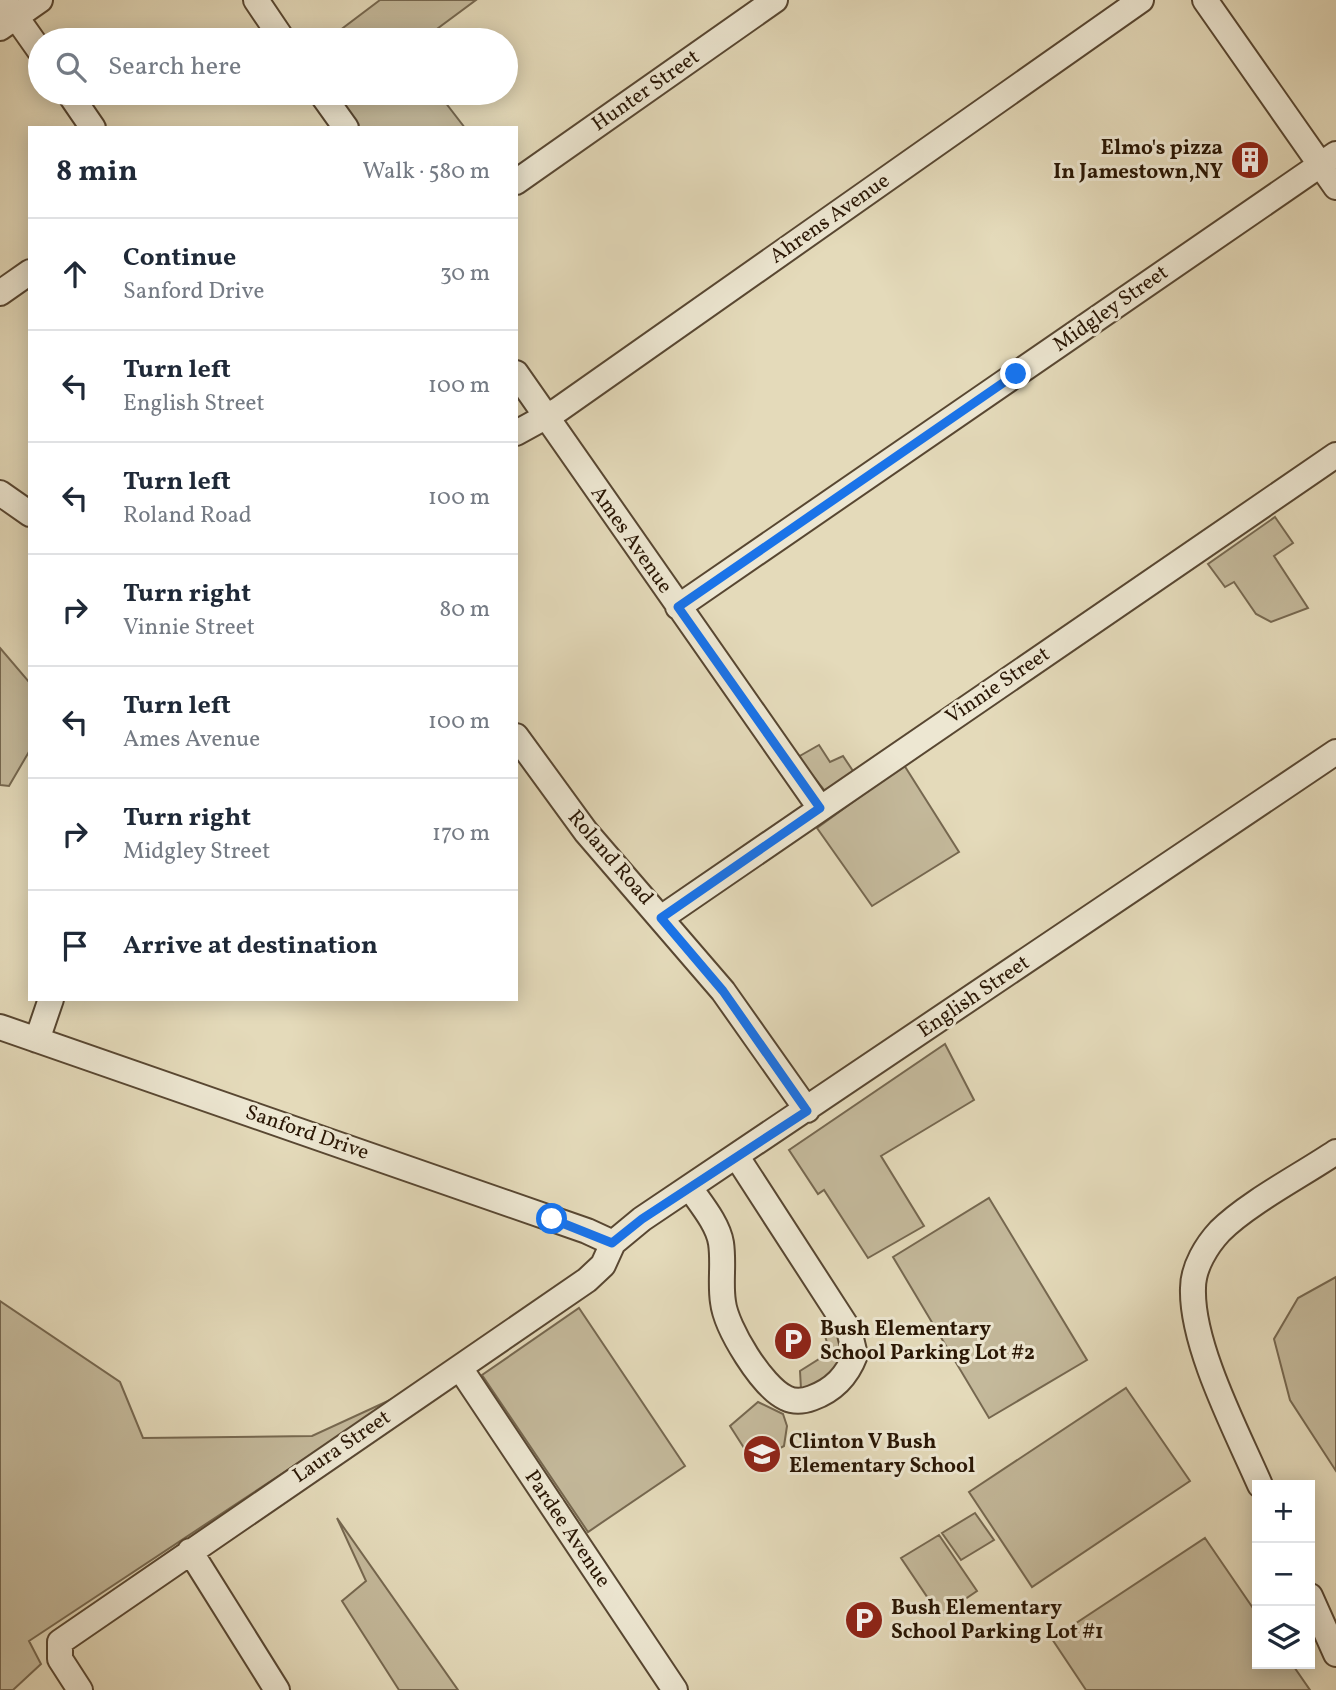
<!DOCTYPE html>
<html lang="en">
<head>
<meta charset="utf-8">
<style>
  body { margin:0; font-family:Vollkorn,serif; background:#f6f6f7; color:#1f2937 }
  .controls { position:absolute; right:21px; bottom:21px; display:grid; overflow:hidden; border-radius:0px; box-shadow:0 4px 18px #0003 }
  .controls button { width:63px; height:63px; display:grid; place-items:center; padding:0; border:0; border-bottom:2px solid #e0e1e3; background:#fff; color:#1f2937; font:35px sans-serif }
  .stop { position:absolute; width:21px; height:21px; margin:-16px; border:5px solid #1a73e8; border-radius:50%; background:#fff }
  .stop.end { background:#1a73e8; border-color:#fff; box-shadow:0 2px 7px #0008 }
  .list { margin:0; padding:0; list-style:none }
  h2 { display:flex; justify-content:space-between; align-items:center; height:91px; margin:0; padding:0 28px; font-size:30px }
  h2 small { font-size:23px; font-weight:400; color:#747a83 }
  .list li { display:grid; grid-template-columns:46px 1fr auto; gap:21px; align-items:center; box-sizing:border-box; height:112px; padding:0 28px; border-top:2px solid #e0e1e3 }
  .list b { display:block; font-size:26px; white-space:nowrap }
  .list p { margin:0; font-size:23px; white-space:nowrap; color:#747a83 }
  .list em { font-size:23px; font-style:normal; color:#747a83 }
  .icon { flex:none; width:38px; height:38px; fill:none; stroke:currentColor; stroke-width:2; stroke-linecap:round; stroke-linejoin:round }
  .map { position:relative; flex:none; width:1336px; height:1690px; overflow:hidden }
  .search { position:absolute; background:#fff; box-shadow:0 4px 18px #0003; left:28px; top:28px; width:490px; height:77px; display:flex; align-items:center; gap:18px; box-sizing:border-box; padding:0 24px; border-radius:38px; color:#747a83; font-size:26px }
  .panel { position:absolute; background:#fff; box-shadow:0 4px 18px #0003; left:28px; top:126px; width:490px; height:875px; border-radius:0px }
  .map>svg:first-child { display:block }
  .green { fill:#c4b99b; stroke:#766850; stroke-width:2 }
  .lines { fill:none; stroke-linecap:round; stroke-linejoin:round }
  .minor-casing { stroke:#584732; stroke-width:28 }
  .minor { stroke:#ede7d2; stroke-width:24 }
  .route { stroke:#1a73e8; stroke-width:9 }
  .labels { text-anchor:middle; dominant-baseline:central; stroke-width:6; stroke-linejoin:round; paint-order:stroke }
  .street-label { font-size:21px; fill:#291604; stroke:#ede7d2 }
  .poi-label { font-size:21px; font-weight:bold; fill:#291604; stroke:#ede7d2; text-anchor:start }
</style>
</head>
<body>
<div class="map">
<svg width="1336" height="1690" viewBox="0 0 1336 1690">
  <rect width="100%" height="100%" fill="#e4daba"/>
  <filter id="stains"><feTurbulence type="fractalNoise" baseFrequency=".00286" numOctaves="4"/><feColorMatrix values="0 0 0 0 .2 0 0 0 0 .09 0 0 0 0 .02 0 0 0 .5 -.17"/></filter>
  <radialGradient id="worn" r=".72"><stop offset=".6" stop-color="#630" stop-opacity="0"/><stop offset="1" stop-color="#630" stop-opacity=".3"/></radialGradient>
  <path class="green" d="M380 0H476L422 40H327Z
    M334 93H438L465 128H359Z
    M1275 517 1293 543 1274 556 1308 608 1271 622 1256 614 1234 582 1225 587 1208 564Z
    M0 648 30 683V750L9 786 0 785Z
    M819 745 830 762 843 756 855 774 825 791 798 757Z
    M904 765 959 852 872 906 817 828Z
    M945 1044 974 1100 881 1156 924 1226 868 1258 824 1190 818 1194 789 1150Z
    M989 1198 1087 1360 989 1418 893 1257Z
    M1336 1277V1471L1290 1400 1274 1339 1298 1298Z
    M0 1301 120 1382 143 1438 312 1436 401 1395 29 1641 41 1664 13 1690H0Z
    M579 1308 685 1466 588 1532 482 1375Z
    M837 1329C846 1357 842 1359 827 1382L801 1389 800 1371 830 1352 825 1336Z
    M1126 1388 1190 1481 1032 1587 969 1492Z
    M758 1402 783 1414 787 1426 784 1446 753 1462 730 1426Z
    M975 1513 994 1540 961 1560 942 1533Z
    M337 1518 458 1690H399L342 1601 366 1581Z
    M939 1535 977 1591 940 1616 901 1558Z
    M1205 1538 1257 1614V1664H1292L1310 1690H1086L1052 1639Z"/>
  <g class="lines">
    <defs>
      <path id="minor" d="M4 0 40 51
        M256 0 283 40
        M1205 0 1336 187
        M0 28 40 0
        M69 93 93 128
        M321 93 346 128
        M516 182 775 0
        M0 293 30 272
        M516 373 820 808
        M516 433 558 410 1141 0
        M0 493 30 514
        M678 607 1336 154
        M516 736 586 832 723 991 807 1110
        M661 918 1336 455
        M0 1027 587 1231 613 1243
        M37 1040 51 999
        M690 1188C701 1204 718 1224 721 1243 724 1263 720 1283 723 1302 726 1328 762 1387 786 1398 794 1402 804 1401 812 1398 834 1390 847 1376 855 1355L849 1330 737 1157
        M613 1243 642 1219 1336 752
        M460 1368 675 1690
        M1260 1485C1237 1432 1191 1345 1193 1288 1193 1267 1207 1245 1220 1231 1248 1203 1302 1175 1336 1152
        M190 1551 277 1690
        M1310 1596 1336 1654
        M80 1690 60 1659V1642L587 1280 603 1265 613 1243"/>
    </defs>
    <use href="#minor" class="minor-casing"/>
    <use href="#minor" class="minor"/>
  </g>
  <g class="lines">
    <path class="route" d="M552 1219 612 1243 642 1219 807 1111 723 991 661 918 820 808 678 607 1016 374"/>
  </g>
  <defs>
    <symbol id="building-disc" viewBox="-11 -11 22 22"><circle r="9.5" fill="#8f2418" stroke="#ede7d2"/><path d="M-4-6H4V6H1V3H-1V6H-4ZM-2.5-4.3h1.7v1.8h-1.7ZM.8-4.3h1.7v1.8H.8ZM-2.5-1h1.7V.8h-1.7ZM.8-1h1.7V.8H.8Z" fill="#fff"/></symbol>
    <symbol id="parking-disc" viewBox="-11 -11 22 22"><circle r="9.5" fill="#8f2418" stroke="#ede7d2"/><path d="M-3.5-5.5H1a3.5 3.5 0 0 1 0 7H-1V5.5H-3.5ZM-1-3.4V-.6H.8a1.4 1.4 0 0 0 0-2.8Z" fill="#fff"/></symbol>
    <symbol id="school-disc" viewBox="-11 -11 22 22"><circle r="9.5" fill="#8f2418" stroke="#ede7d2"/><path d="M0-5L7-2L0 1L-7-2ZM-4 1L0 2.5L4 1V4Q0 6-4 4Z" fill="#fff"/></symbol>
  </defs>
  <g fill-rule="evenodd">
    <use href="#building-disc" x="1228" y="138" width="44" height="44"/>
    <use href="#parking-disc" x="771" y="1319" width="44" height="44"/>
    <use href="#school-disc" x="740" y="1432" width="44" height="44"/>
    <use href="#parking-disc" x="842" y="1598" width="44" height="44"/>
  </g>
  <g class="labels">
    <g class="street-label">
      <text transform="translate(646 91) rotate(-35)">Hunter Street</text>
      <text transform="translate(830 219) rotate(-35)">Ahrens Avenue</text>
      <text transform="translate(1111 309) rotate(-35)">Midgley Street</text>
      <text transform="translate(631 540) rotate(55)">Ames Avenue</text>
      <text transform="translate(998 686) rotate(-34)">Vinnie Street</text>
      <text transform="translate(610 858) rotate(49)">Roland Road</text>
      <text transform="translate(974 997) rotate(-34)">English Street</text>
      <text transform="translate(307 1133) rotate(19)">Sanford Drive</text>
      <text transform="translate(342 1447) rotate(-34)">Laura Street</text>
      <text transform="translate(567 1529) rotate(56)">Pardee Avenue</text>
    </g>
    <g class="poi-label">
      <text x="1223" y="148" text-anchor="end">Elmo's pizza<tspan x="1223" dy="24">In Jamestown,NY</tspan></text>
      <text x="820" y="1329">Bush Elementary<tspan x="820" dy="24">School Parking Lot #2</tspan></text>
      <text x="789" y="1442">Clinton V Bush<tspan x="789" dy="24">Elementary School</tspan></text>
      <text x="891" y="1608">Bush Elementary<tspan x="891" dy="24">School Parking Lot #1</tspan></text>
    </g>
  </g>
  <rect width="100%" height="100%" filter="url(#stains)"/>
  <rect width="100%" height="100%" fill="url(#worn)"/>
</svg>
<div class="controls">
<button>+</button>
<button>−</button>
<button><svg class="icon" aria-label="layers" viewBox="0 0 24 24"><path d="M12 4l9 5-9 5-9-5zM3 14l9 5 9-5"/></svg></button>
</div>
<div class="stop" style="left:552px;top:1219px"></div>
<div class="stop end" style="left:1016px;top:374px"></div>
<div class="search"><svg class="icon" aria-label="search" viewBox="0 0 24 24"><circle cx="10" cy="10" r="6"/><path d="M15 15l6 6"/></svg>Search here</div>
<section class="panel">
<h2>8 min<small>Walk · 580 m</small></h2>
<ul class="list">
<li><svg class="icon" aria-label="ahead" viewBox="0 0 24 24"><path d="M12 20V5M6 11l6-6 6 6"/></svg><div><b>Continue</b><p>Sanford Drive</p></div><em>30 m</em></li>
<li><svg class="icon" aria-label="left" viewBox="0 0 24 24"><path d="M17 20v-9H6M10 6l-5 5 5 5"/></svg><div><b>Turn left</b><p>English Street</p></div><em>100 m</em></li>
<li><svg class="icon" aria-label="left" viewBox="0 0 24 24"><path d="M17 20v-9H6M10 6l-5 5 5 5"/></svg><div><b>Turn left</b><p>Roland Road</p></div><em>100 m</em></li>
<li><svg class="icon" aria-label="right" viewBox="0 0 24 24"><path d="M7 20v-9h11M14 6l5 5-5 5"/></svg><div><b>Turn right</b><p>Vinnie Street</p></div><em>80 m</em></li>
<li><svg class="icon" aria-label="left" viewBox="0 0 24 24"><path d="M17 20v-9H6M10 6l-5 5 5 5"/></svg><div><b>Turn left</b><p>Ames Avenue</p></div><em>100 m</em></li>
<li><svg class="icon" aria-label="right" viewBox="0 0 24 24"><path d="M7 20v-9h11M14 6l5 5-5 5"/></svg><div><b>Turn right</b><p>Midgley Street</p></div><em>170 m</em></li>
<li><svg class="icon" aria-label="arrive" viewBox="0 0 24 24"><path d="M6 21V4h12l-3 4 3 4H6"/></svg><div><b>Arrive at destination</b></div></li>
</ul>
</section>
</div>
</body>
</html>
